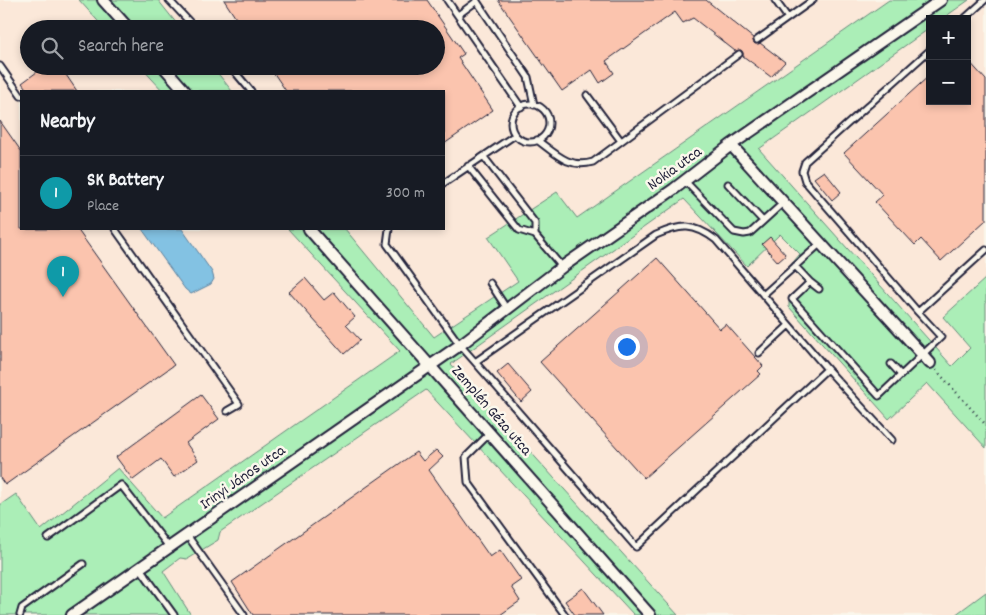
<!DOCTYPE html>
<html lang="en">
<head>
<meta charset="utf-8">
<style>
  body { margin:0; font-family:Dekko,sans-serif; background:#20242c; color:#f1f3f6 }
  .controls { position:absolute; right:15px; top:15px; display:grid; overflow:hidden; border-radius:0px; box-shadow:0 2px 8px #0003 }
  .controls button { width:45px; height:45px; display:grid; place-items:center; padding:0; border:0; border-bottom:1px solid #363941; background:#171b24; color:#f1f3f6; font:25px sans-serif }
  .you { position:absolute; left:626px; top:346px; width:18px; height:18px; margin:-12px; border:4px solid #fff; border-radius:50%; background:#1a73e8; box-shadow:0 0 0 8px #1a73e833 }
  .badge { display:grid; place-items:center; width:32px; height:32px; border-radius:50%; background:#d1495b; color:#fff; font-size:16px; font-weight:700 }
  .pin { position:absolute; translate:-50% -41px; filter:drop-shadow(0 1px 2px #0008) }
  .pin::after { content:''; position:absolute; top:26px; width:18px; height:15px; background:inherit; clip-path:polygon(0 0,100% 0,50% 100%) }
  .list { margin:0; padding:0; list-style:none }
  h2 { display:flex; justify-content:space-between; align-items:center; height:65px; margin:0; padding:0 20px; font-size:21px }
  h2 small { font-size:16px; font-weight:400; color:#9ea1a6 }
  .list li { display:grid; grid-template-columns:32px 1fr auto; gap:15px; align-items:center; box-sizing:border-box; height:75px; padding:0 20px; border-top:1px solid #363941 }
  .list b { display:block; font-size:19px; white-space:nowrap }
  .list p { margin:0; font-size:16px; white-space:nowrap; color:#9ea1a6 }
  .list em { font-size:16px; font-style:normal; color:#9ea1a6 }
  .icon { flex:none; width:28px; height:28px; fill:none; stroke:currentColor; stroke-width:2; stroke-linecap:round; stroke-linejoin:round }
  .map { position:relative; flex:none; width:986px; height:615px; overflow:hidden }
  .search { position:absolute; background:#171b24; box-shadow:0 2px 8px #0003; left:20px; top:20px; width:425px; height:55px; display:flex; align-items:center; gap:12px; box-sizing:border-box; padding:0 18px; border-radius:28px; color:#9ea1a6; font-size:19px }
  .panel { position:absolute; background:#171b24; box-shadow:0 2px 8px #0003; left:20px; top:90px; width:425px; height:140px; border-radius:0px }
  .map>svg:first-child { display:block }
  .built { fill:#fbe8d9 }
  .green { fill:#abeeb7; stroke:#668879 }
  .water { fill:#83c2e3; stroke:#5c82a0 }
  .building { fill:#fbc4ae; stroke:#22223b }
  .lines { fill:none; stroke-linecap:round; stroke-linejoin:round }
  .lane-casing { stroke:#22223b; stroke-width:9 }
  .street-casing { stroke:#22223b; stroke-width:14 }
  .path { stroke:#22223b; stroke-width:2.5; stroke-dasharray:1 4; stroke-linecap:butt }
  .lane { stroke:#fbf7ec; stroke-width:5 }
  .street { stroke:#fbf7ec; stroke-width:10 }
  .labels { text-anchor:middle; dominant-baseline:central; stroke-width:5; stroke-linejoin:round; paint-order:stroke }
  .street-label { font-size:16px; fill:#22223b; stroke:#fbf7ec }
</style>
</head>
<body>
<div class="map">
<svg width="986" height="615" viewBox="0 0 986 615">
  <rect width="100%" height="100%" fill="#fbf7ec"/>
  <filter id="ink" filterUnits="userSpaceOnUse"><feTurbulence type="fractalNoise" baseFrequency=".02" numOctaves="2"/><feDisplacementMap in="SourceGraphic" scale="10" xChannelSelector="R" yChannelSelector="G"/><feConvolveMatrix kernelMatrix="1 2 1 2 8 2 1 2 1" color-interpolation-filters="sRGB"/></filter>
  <g filter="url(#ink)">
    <path class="built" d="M0 0H79L105 29H29V66H140L163 91H21V229H288L401 351 162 518 41 530 16 495 0 505Z
      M158 0H889L577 218 488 238 518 281 433 337 345 229H444V91H232L212 66H436V29H181Z
      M969 0H986V278L943 317 970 348 953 366 759 149 930 28V101H967V19H942Z
      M684 199 747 266 780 234 801 255 805 283 789 296 889 419 927 383 986 448V592L955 615H678L451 364Z
      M426 390 634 615H191L163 571 180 558 218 540 220 532Z"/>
    <path class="green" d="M79 0H158L181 29H105Z
      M889 0H969L942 19H930V28L759 149 952 366 970 348 943 317 986 278V448L927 383 889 419 789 307V296L805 283 789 267 800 254 780 234 747 266 684 199 451 364 678 615H634L426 390 220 532 218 540 187 559 180 558 163 571 191 615H0V505L16 494 41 530 118 468 162 518 400 351 288 229H345L434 337 518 281 488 237 557 192 577 218Z
      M140 66H212L232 91H163Z
      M986 592V615H955Z"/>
    <path class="water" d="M142 229H182L212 272 214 279 211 284 191 294 185 289Z"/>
    <path class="building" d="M224 0H427L464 54 458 58 493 110 444 144V91H286L269 66H436V29H243Z
      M498 0H706L753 38V41L755 44 760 43 785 62 771 77 743 56V53L741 50 735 51 693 18 683 23 675 12 606 61 614 73 600 83 592 70 562 91Z
      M967 59 986 80V220L941 261 921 239 915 245 875 202 883 195 844 153 930 75V101H967Z
      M45 66H60L77 91H28L22 83Z
      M0 121 21 151V229H77L174 365 5 485 0 478Z
      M824 171 841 192 832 200 814 178Z
      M770 237 786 255 778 262 762 244Z
      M657 258 720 329 726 324 763 366 758 371 761 374 644 478 540 362Z
      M305 278 324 300 334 292 355 317 346 325 360 340 344 354 289 292Z
      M508 364 532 392 521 402 497 373Z
      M201 395 219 419 186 443 198 460 174 477 161 459 133 480 116 457Z
      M436 450 443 457 429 470 490 557 500 550 521 580 511 587 520 601 500 615H253L232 582 416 452 423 461Z
      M583 588 603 615H575L565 601Z"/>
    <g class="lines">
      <defs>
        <path id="lane" d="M169 0 196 29
          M447 0 521 107
          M476 0 528 77 534 105
          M775 0 788 18
          M458 15 477 1
          M964 19 985 0
          M757 40 813 0
          M930 50 805 162 802 171 805 181 918 312 986 250
          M0 66 21 96
          M230 66 251 91
          M587 95 621 141
          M511 123a19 19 0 1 1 38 0a19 19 0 1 1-38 0Z
          M537 140C556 154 569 169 593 162L739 54
          M484 157 535 223V235
          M468 166 519 230 535 235 562 267
          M685 181 734 232 744 234 750 233 783 203
          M444 183 515 135
          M728 184 763 221
          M115 229 239 404 227 411
          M389 229 387 244 460 345 475 362 636 547 827 369 716 240C694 223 681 224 656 235L475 362
          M795 266 810 282 792 299 879 396 941 337 918 312
          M810 282 819 289
          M490 283 507 309
          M763 295 821 243
          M759 353 789 325
          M891 364 901 375
          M827 369 892 440
          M490 433 466 457 468 482 565 615
          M187 535 244 615
          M48 538 121 485 169 547
          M140 568 174 615
          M20 615 22 608 83 564"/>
        <path id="street" d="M103 0 129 29
          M163 66 185 91
          M731 145 930 363
          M309 229 650 615
          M72 615 460 345 562 267 674 189 731 145 941 0"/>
      </defs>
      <use href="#lane" class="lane-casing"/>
      <use href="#street" class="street-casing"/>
      <path class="path" d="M936 370 986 425"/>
      <use href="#lane" class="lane"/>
      <use href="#street" class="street"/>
    </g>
  </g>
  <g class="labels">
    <g class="street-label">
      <text transform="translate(675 169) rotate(-36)">Nokia utca</text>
      <text transform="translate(491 411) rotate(49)">Zemplén Géza utca</text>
      <text transform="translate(243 478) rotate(-35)">Irinyi János utca</text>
    </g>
  </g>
</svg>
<div class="controls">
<button>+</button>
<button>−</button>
</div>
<div class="you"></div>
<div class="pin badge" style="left:63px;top:297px;background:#0f9aa8">1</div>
<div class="search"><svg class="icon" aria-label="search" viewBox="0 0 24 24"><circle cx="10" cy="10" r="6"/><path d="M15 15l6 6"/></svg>Search here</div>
<section class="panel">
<h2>Nearby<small></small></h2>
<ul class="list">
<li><span class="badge" style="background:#0f9aa8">1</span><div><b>SK Battery</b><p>Place</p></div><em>300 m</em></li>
</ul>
</section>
</div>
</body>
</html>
